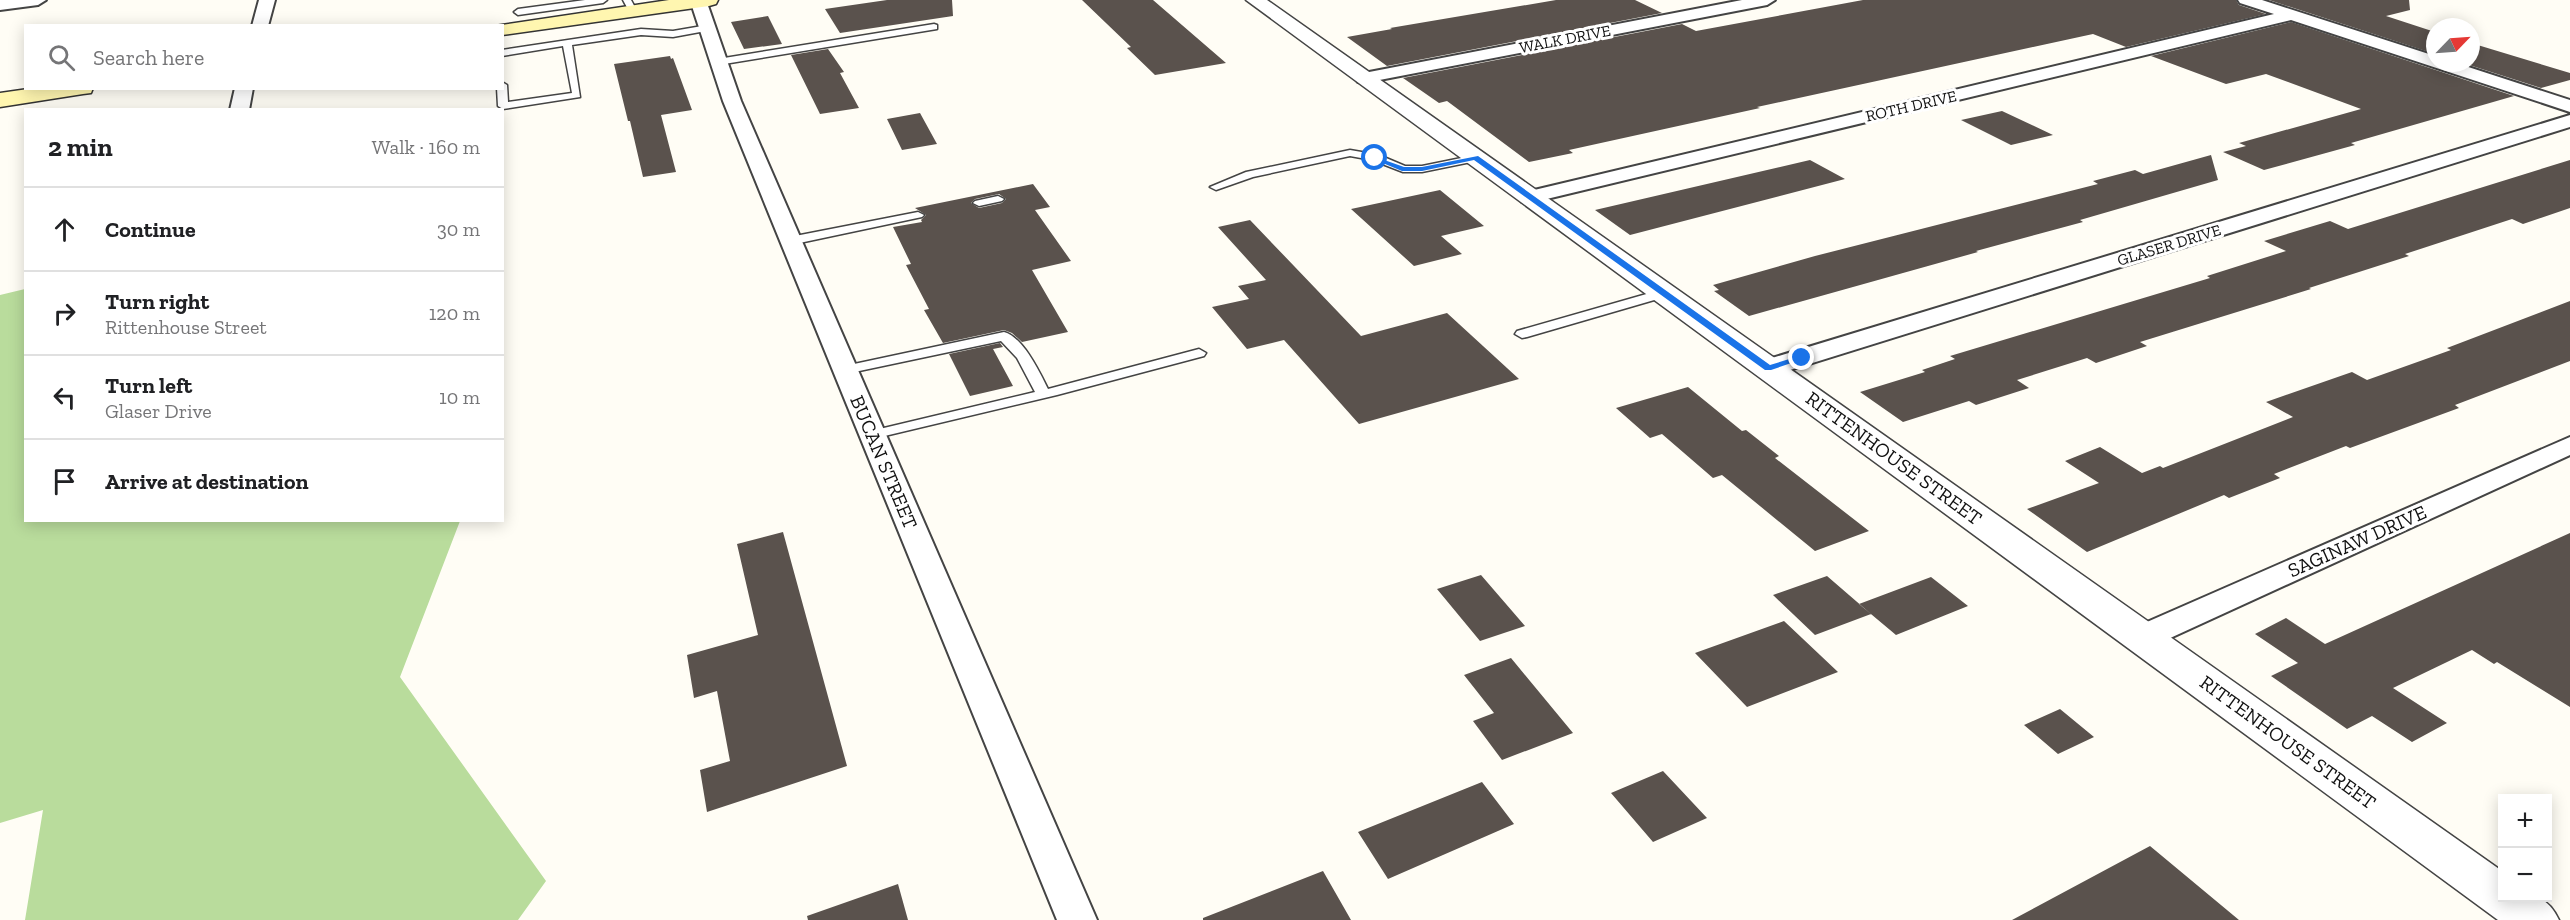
<!DOCTYPE html>
<html lang="en">
<head>
<meta charset="utf-8">
<style>
  body { margin:0; font-family:"Zilla Slab",serif; background:#f2f2f2; color:#202124 }
  .controls { position:absolute; right:18px; bottom:18px; display:grid; overflow:hidden; border-radius:0px; box-shadow:0 3px 15px #0003 }
  .controls button { width:54px; height:54px; display:grid; place-items:center; padding:0; border:0; border-bottom:2px solid #e0e0e0; background:#fff; color:#202124; font:30px sans-serif }
  .compass { position:absolute; left:2426px; top:18px; width:54px; height:54px; border-radius:50%; background:#fff; box-shadow:0 3px 15px #0003; rotate:65deg }
  .stop { position:absolute; width:18px; height:18px; margin:-14px; border:4px solid #1a73e8; border-radius:50%; background:#fff }
  .stop.end { background:#1a73e8; border-color:#fff; box-shadow:0 2px 6px #0008 }
  .list { margin:0; padding:0; list-style:none }
  h2 { display:flex; justify-content:space-between; align-items:center; height:78px; margin:0; padding:0 24px; font-size:26px }
  h2 small { font-size:20px; font-weight:400; color:#757577 }
  .list li { display:grid; grid-template-columns:39px 1fr auto; gap:18px; align-items:center; box-sizing:border-box; height:84px; padding:0 24px; border-top:2px solid #e0e0e0 }
  .list b { display:block; font-size:22px; white-space:nowrap }
  .list p { margin:0; font-size:20px; white-space:nowrap; color:#757577 }
  .list em { font-size:20px; font-style:normal; color:#757577 }
  .icon { flex:none; width:33px; height:33px; fill:none; stroke:currentColor; stroke-width:2; stroke-linecap:round; stroke-linejoin:round }
  .map { position:relative; flex:none; width:2570px; height:920px; overflow:hidden }
  .search { position:absolute; background:#fff; box-shadow:0 3px 15px #0003; left:24px; top:24px; width:480px; height:66px; display:flex; align-items:center; gap:15px; box-sizing:border-box; padding:0 21px; border-radius:0px; color:#757577; font-size:22px }
  .panel { position:absolute; background:#fff; box-shadow:0 3px 15px #0003; left:24px; top:108px; width:480px; height:414px; border-radius:0px }
  .map>svg:first-child { display:block }
  .forest { fill:#b9dc9c }
  .building { fill:#5a524d; fill-rule:evenodd }
  .lines { fill:none; stroke-linecap:round; stroke-linejoin:round }
  .service-casing { stroke:#444; stroke-width:3 }
  .minor-casing { stroke:#444; stroke-width:4 }
  .tertiary-casing { stroke:#444; stroke-width:3 }
  .secondary-casing { stroke:#333; stroke-width:3 }
  .service { fill:#fff; fill-rule:evenodd }
  .minor { fill:#fff; fill-rule:evenodd }
  .tertiary { fill:#fff; fill-rule:evenodd }
  .secondary { fill:#fff6b0; fill-rule:evenodd }
  .route { fill:#1a73e8 }
  .labels { text-anchor:middle; dominant-baseline:central; stroke-width:6; stroke-linejoin:round; paint-order:stroke }
  .far-street-label { font-size:16px; fill:#111; stroke:#fff }
  .street-label { font-size:20px; fill:#111; stroke:#fff }
</style>
</head>
<body>
<div class="map">
<svg width="2570" height="920" viewBox="0 0 2570 920">
  <rect width="100%" height="100%" fill="#fffdf5"/>
  <path class="forest" d="M25 289 26 520 460 521 400 677 546 881 518 920H25L43 810 0 823V295Z"/>
  <path class="building" d="M887 0H952L953 16 840 33 825 9Z
    M1082 0H1153L1226 63 1155 75 1127 48 1131 47Z
    M1556 0H1635L1662 13 1387 66 1347 37 1392 29 1390 28Z
    M1863 0H2236L2239 5 2266 14 2126 47 2093 34 1757 107 1760 108 1569 150 1573 153 1529 162 1447 101 1439 103 1403 78 1682 24 1696 31Z
    M2269 0H2409L2410 10 2386 16 2435 32V54Z
    M768 16 782 44 744 49 731 22Z
    M2291 22 2514 96 2351 143 2355 145 2264 170 2223 152 2246 146 2239 143 2361 109 2266 74 2226 84 2151 56Z
    M2471 43 2570 73V80L2541 88 2463 63H2471Z
    M828 49 844 72 840 73 859 108 820 114 791 55Z
    M670 56 671 59 673 58 692 110 661 115 676 172 643 177 630 121H628L614 64Z
    M2002 111 2053 135 2011 145 1961 120Z
    M920 113 937 144 902 150 887 119Z
    M2211 155 2218 180 2080 220 2083 222 1976 251 1978 252 1749 316 1714 291 1719 290 1713 285 1815 256 2098 184 2093 181 2135 170 2143 174Z
    M1810 160 1845 179 1630 235 1595 210Z
    M2570 160V208L2523 224 2512 219 2405 254 2409 256 2309 288 2311 289 2140 342 2147 346 2096 363 2087 358 2017 380 2029 388 1976 405 1969 401 1903 422 1860 392 1925 372 1922 370 1955 359 1950 356 2210 278 2207 276 2286 251 2264 241 2330 221 2348 229Z
    M1033 184 1050 207 1035 210 1071 261 1032 270 1068 332 1022 342 1012 333 1004 330 943 343 924 310 929 309 906 265 911 264 893 227 922 222 921 220 926 215 915 208ZM999 194 1006 199 1002 203 979 208 971 203 975 199Z
    M1440 190 1484 226 1441 236 1462 254 1414 266 1351 209Z
    M1250 220 1361 336 1447 313 1519 379 1359 424 1284 340 1247 349 1212 307 1249 299 1238 286 1266 280 1218 227Z
    M2570 301V361L2455 405 2459 408 2350 448 2346 446 2274 474 2280 478 2229 498 2224 495 2087 552 2027 509 2099 483 2065 461 2100 447 2142 473 2160 466 2163 468 2293 417 2266 402 2352 372 2367 380 2451 350 2447 348Z
    M1000 343 1003 347 993 349 1013 386 970 396 949 354Z
    M1688 387 1742 431 1746 430 1779 456 1775 458 1869 531 1815 551 1722 475 1713 478 1662 434 1650 438 1616 408Z
    M783 532 847 766 707 812 700 770 730 761 717 691 694 698 687 655 758 635 737 544Z
    M2570 533V707L2497 662 2494 664 2472 650 2393 688 2447 723 2412 742 2372 716 2347 729 2271 676 2298 663 2255 634 2286 618 2325 644Z
    M1481 575 1525 626 1480 641 1437 589Z
    M1827 576 1871 614 1815 635 1773 595Z
    M1931 577 1968 606 1896 635 1859 604Z
    M1784 621 1838 672 1747 707 1695 653Z
    M1511 658 1573 733 1502 760 1473 721 1494 713 1464 675Z
    M2060 709 2094 737 2058 754 2024 725Z
    M1663 771 1707 818 1653 842 1611 793Z
    M1482 782 1514 824 1388 879 1358 832Z
    M2150 846 2239 920H2012Z
    M1323 871 1351 920H1203V918Z
    M898 884 908 920H808L807 916Z"/>
  <g class="lines">
    <defs>
      <path id="service" d="M585 0H607L603 3 518 15 514 12 518 9Z
        M623 0H631L637 11 636 13H630Z
        M934 24 937 25V29L718 65 713 62 718 59Z
        M708 25 712 28 711 30 673 37 641 35 572 45 580 97 503 109 498 106 497 88H502V82L507 85 508 102 572 93 563 46 502 56V50L641 29 673 31Z
        M1350 150 1379 155 1405 166H1422L1476 155 1481 158 1476 161 1422 172H1403L1372 160 1350 156 1253 177 1216 190 1210 187 1246 172Z
        M998 196 1004 199 1002 201 979 206 973 203 975 201Z
        M918 212 924 215 922 217 790 245 784 241 790 237Z
        M1664 289 1670 293 1668 296 1527 337 1522 338 1515 334 1517 331Z
        M1004 332C1023 337 1040 373 1048 389L1199 349 1206 353 1204 356 1057 395 872 439 867 438 865 435 867 432 1035 392 1017 358 1001 341 845 374 840 373 838 370 840 367Z"/>
      <path id="minor" d="M0 0H46L38 5 0 10Z
        M259 0H275L268 26H252Z
        M690 0H706L741 101 1097 920H1057L723 101Z
        M1742 0H1775L1767 5 1364 83 1358 82 1355 78 1358 74 1364 73Z
        M2238 0H2262L2435 56V63H2456L2570 100V112L2291 20 1530 203 1522 202 1519 197 1522 192 1530 191 2274 14 2240 3Z
        M235 88H253L249 110H230Z
        M2570 115V127L1777 374 1768 376 1759 374 1755 368 1759 362Z
        M2570 437V455L2155 645 2143 649 2131 645 2126 637 2131 629Z"/>
      <path id="tertiary" d="M1246 0H1267L2502 871V898C2531 898 2545 891 2559 920H2498Z"/>
      <path id="secondary" d="M669 0H718L716 4 709 6 502 35V26H495Z
        M35 88H93L91 93 83 94 0 107V93Z"/>
    </defs>
    <use href="#service" class="service-casing"/>
    <use href="#minor" class="minor-casing"/>
    <use href="#tertiary" class="tertiary-casing"/>
    <use href="#secondary" class="secondary-casing"/>
    <use href="#service" class="service"/>
    <use href="#minor" class="minor"/>
    <use href="#tertiary" class="tertiary"/>
    <use href="#secondary" class="secondary"/>
  </g>
  <path class="route" d="M1373 156 1404 167H1422L1478 156 1770 365 1802 355 1806 358 1771 370H1765L1474 160 1422 171H1402L1373 159Z"/>
  <g class="labels">
    <g class="far-street-label">
      <text transform="translate(1565 39) rotate(-11)">WALK DRIVE</text>
      <text transform="translate(1911 106) rotate(-13)">ROTH DRIVE</text>
      <text transform="translate(2169 245) rotate(-17)">GLASER DRIVE</text>
    </g>
    <g class="street-label">
      <text transform="translate(1894 458) rotate(36)">RITTENHOUSE STREET</text>
      <text transform="translate(884 462) rotate(67)">BUCAN STREET</text>
      <text transform="translate(2357 541) rotate(-24)">SAGINAW DRIVE</text>
      <text transform="translate(2288 742) rotate(36)">RITTENHOUSE STREET</text>
    </g>
  </g>
</svg>
<div class="controls">
<button>+</button>
<button>−</button>
</div>
<svg class="compass" viewBox="-18 -18 36 36"><path d="M0-13l5 13h-10z" fill="#e53935"/><path d="M0 13l5-13h-10z" fill="#757577"/></svg>
<div class="stop" style="left:1375px;top:158px"></div>
<div class="stop end" style="left:1802px;top:358px"></div>
<div class="search"><svg class="icon" aria-label="search" viewBox="0 0 24 24"><circle cx="10" cy="10" r="6"/><path d="M15 15l6 6"/></svg>Search here</div>
<section class="panel">
<h2>2 min<small>Walk · 160 m</small></h2>
<ul class="list">
<li><svg class="icon" aria-label="ahead" viewBox="0 0 24 24"><path d="M12 20V5M6 11l6-6 6 6"/></svg><div><b>Continue</b></div><em>30 m</em></li>
<li><svg class="icon" aria-label="right" viewBox="0 0 24 24"><path d="M7 20v-9h11M14 6l5 5-5 5"/></svg><div><b>Turn right</b><p>Rittenhouse Street</p></div><em>120 m</em></li>
<li><svg class="icon" aria-label="left" viewBox="0 0 24 24"><path d="M17 20v-9H6M10 6l-5 5 5 5"/></svg><div><b>Turn left</b><p>Glaser Drive</p></div><em>10 m</em></li>
<li><svg class="icon" aria-label="arrive" viewBox="0 0 24 24"><path d="M6 21V4h12l-3 4 3 4H6"/></svg><div><b>Arrive at destination</b></div></li>
</ul>
</section>
</div>
</body>
</html>
